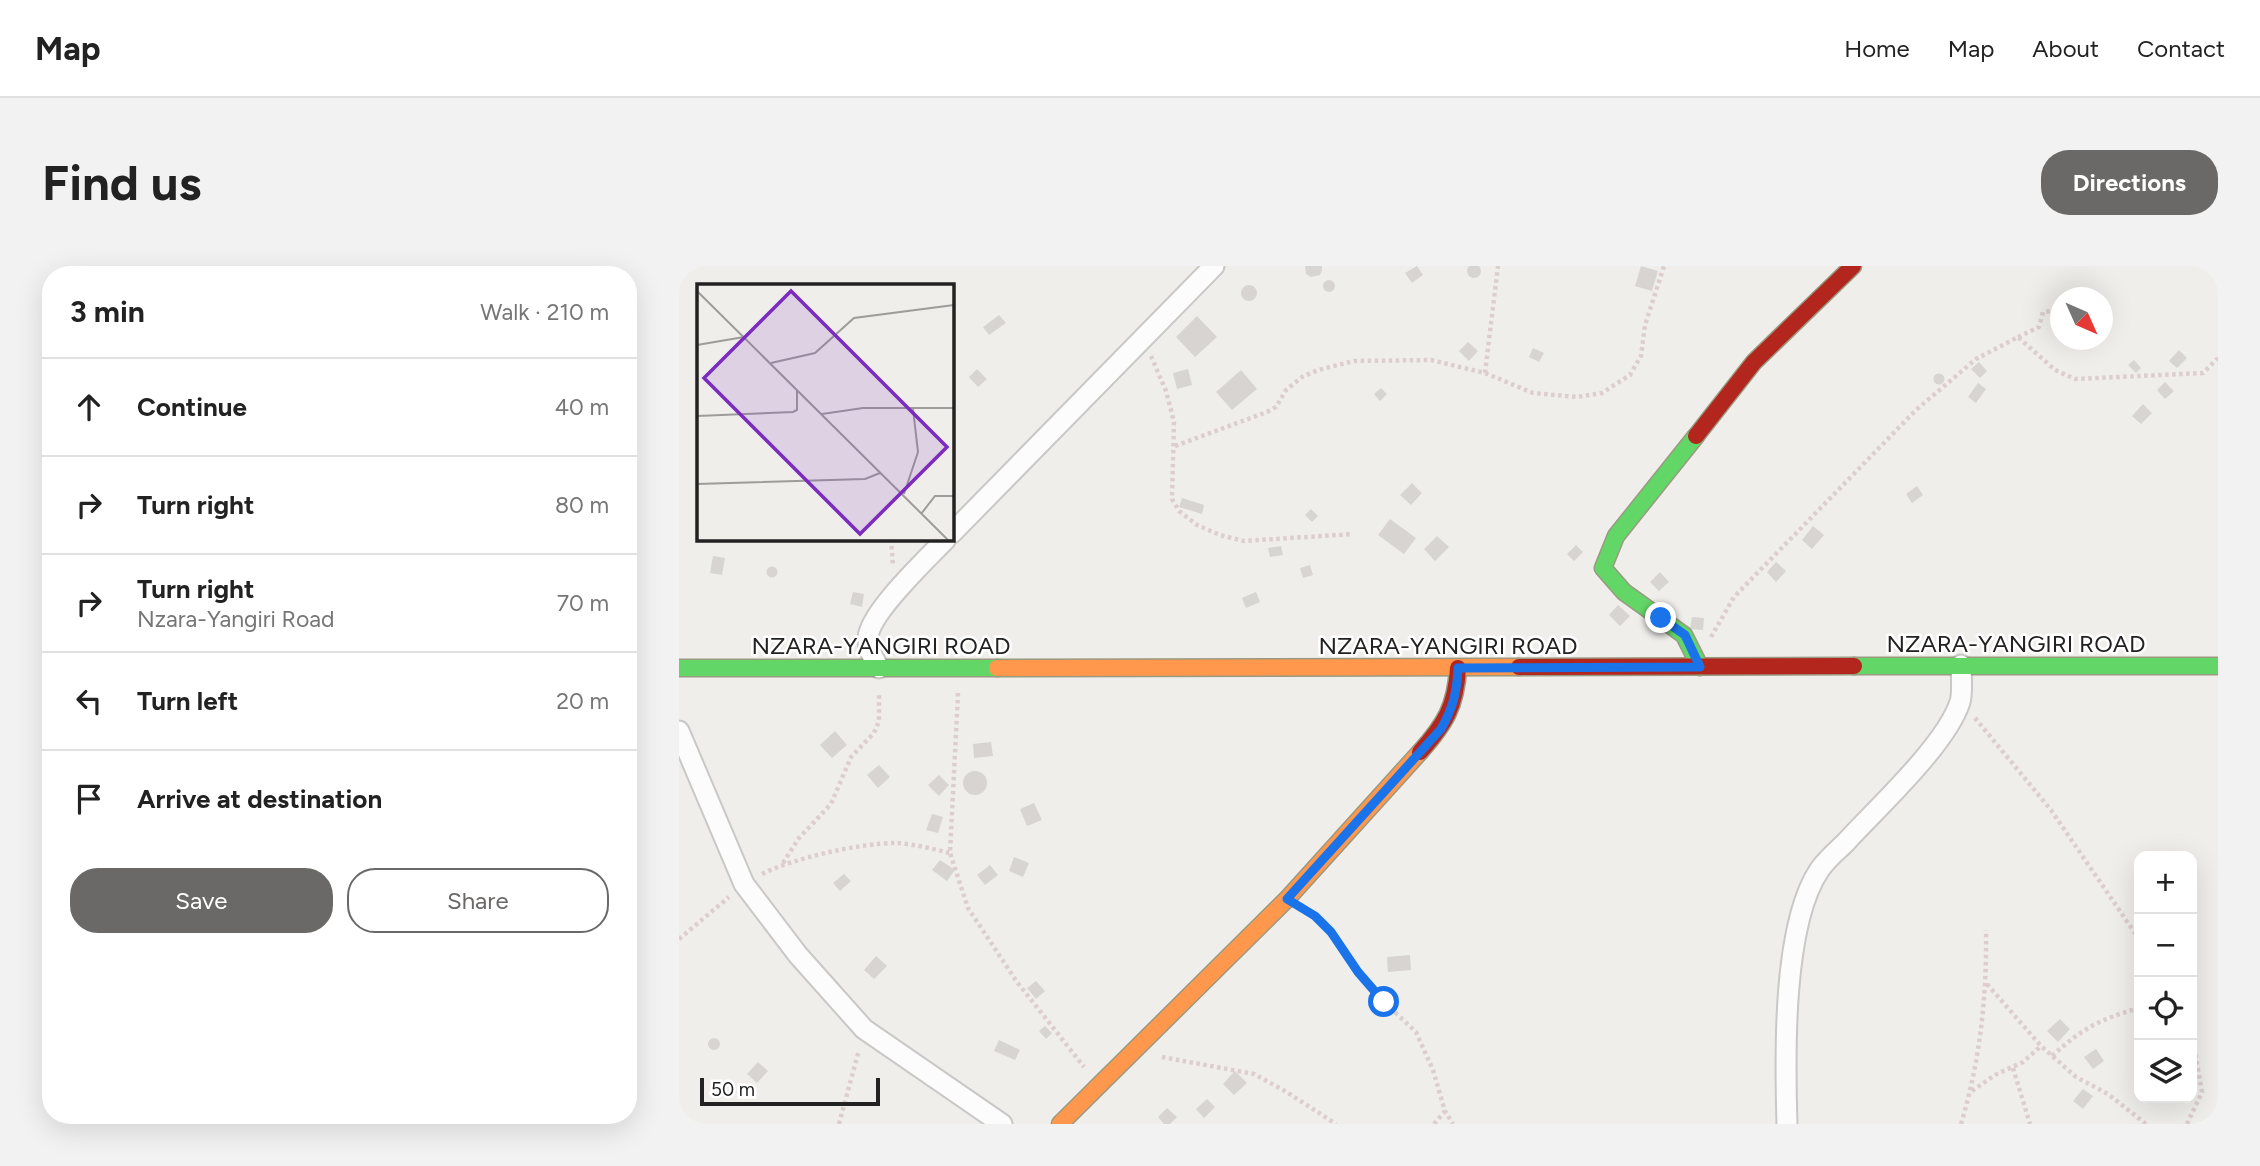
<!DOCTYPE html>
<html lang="en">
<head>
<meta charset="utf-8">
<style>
  body { margin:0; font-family:Figtree,sans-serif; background:#f2f2f2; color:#222 }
  .controls { position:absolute; right:21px; bottom:21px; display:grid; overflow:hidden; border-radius:14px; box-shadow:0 7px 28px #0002 }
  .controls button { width:63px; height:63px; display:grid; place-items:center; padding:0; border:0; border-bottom:2px solid #e0e0e0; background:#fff; color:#222; font:35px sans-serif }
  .compass { position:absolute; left:1371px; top:21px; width:63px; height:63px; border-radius:50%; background:#fff; box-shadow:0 7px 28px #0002; rotate:135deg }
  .scale { position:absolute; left:21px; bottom:18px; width:180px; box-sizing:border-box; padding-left:7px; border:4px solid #222; border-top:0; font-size:19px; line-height:24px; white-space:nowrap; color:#222; -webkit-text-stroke:5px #fff; paint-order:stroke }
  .stop { position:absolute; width:21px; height:21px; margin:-16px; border:5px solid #1a73e8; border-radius:50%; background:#fff }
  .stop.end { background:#1a73e8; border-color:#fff; box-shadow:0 2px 7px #0008 }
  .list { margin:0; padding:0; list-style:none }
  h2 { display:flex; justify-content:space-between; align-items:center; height:91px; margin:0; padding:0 28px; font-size:30px }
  h2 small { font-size:23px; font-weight:400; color:#767676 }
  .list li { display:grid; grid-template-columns:46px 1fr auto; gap:21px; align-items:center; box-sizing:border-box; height:98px; padding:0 28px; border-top:2px solid #e0e0e0 }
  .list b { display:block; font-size:26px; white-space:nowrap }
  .list p { margin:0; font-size:23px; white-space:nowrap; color:#767676 }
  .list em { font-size:23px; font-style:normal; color:#767676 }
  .actions { display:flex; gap:14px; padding:21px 28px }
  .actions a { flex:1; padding:16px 0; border:2px solid #6a6968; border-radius:28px; text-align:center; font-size:24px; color:#6a6968 }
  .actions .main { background:#6a6968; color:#fff }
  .icon { flex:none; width:38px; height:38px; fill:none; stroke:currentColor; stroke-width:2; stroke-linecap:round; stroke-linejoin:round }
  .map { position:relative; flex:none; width:1539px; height:858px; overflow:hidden; border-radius:28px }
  header { display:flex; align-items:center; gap:42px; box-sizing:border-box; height:98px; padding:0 35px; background:#fff; border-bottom:2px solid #e0e0e0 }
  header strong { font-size:33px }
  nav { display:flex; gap:38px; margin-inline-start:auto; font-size:24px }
  .intro { display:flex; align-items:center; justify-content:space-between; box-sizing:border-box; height:168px; padding:0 42px }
  h1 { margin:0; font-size:49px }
  .button { padding:18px 32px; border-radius:28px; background:#6a6968; color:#fff; font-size:24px; font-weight:700 }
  main { display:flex; gap:42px; padding:0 42px }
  aside { flex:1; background:#fff; border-radius:28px; box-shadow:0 7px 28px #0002 }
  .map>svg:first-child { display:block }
  .building { fill:#d7d4d2 }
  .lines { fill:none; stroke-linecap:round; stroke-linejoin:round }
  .street-casing { stroke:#c9c8c7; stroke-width:23 }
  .fast-casing { stroke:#999a82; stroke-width:19 }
  .slow-casing { stroke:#999a82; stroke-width:19 }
  .jam-casing { stroke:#999a82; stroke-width:19 }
  .path { stroke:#dccecd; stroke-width:4.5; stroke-dasharray:3.5 3.5; stroke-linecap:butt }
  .street { stroke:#fdfcfc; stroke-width:19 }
  .fast { stroke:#63d668; stroke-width:16 }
  .slow { stroke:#ff974d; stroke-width:16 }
  .jam { stroke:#b3261e; stroke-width:16 }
  .route { stroke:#1a73e8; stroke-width:9 }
  .labels { text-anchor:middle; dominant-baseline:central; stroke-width:5; stroke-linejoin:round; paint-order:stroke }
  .street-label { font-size:24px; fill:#222; stroke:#fff }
  .inset-road { fill:none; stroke:#9e9c9b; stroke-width:2 }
  .view { fill:#7b2cbf; fill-opacity:0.15; stroke:#7b2cbf; stroke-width:3.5 }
  .inset-edge { fill:none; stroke:#222; stroke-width:3.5 }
</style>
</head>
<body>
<header>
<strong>Map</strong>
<nav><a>Home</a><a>Map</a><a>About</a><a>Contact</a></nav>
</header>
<div class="intro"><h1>Find us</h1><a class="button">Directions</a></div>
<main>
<aside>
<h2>3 min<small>Walk · 210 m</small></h2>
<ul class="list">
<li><svg class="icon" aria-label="ahead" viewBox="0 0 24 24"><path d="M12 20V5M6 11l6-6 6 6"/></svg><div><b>Continue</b></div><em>40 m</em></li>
<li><svg class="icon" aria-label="right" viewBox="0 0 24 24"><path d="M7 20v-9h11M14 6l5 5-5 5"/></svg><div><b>Turn right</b></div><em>80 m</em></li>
<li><svg class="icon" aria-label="right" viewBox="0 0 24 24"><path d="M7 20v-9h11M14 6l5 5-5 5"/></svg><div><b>Turn right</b><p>Nzara-Yangiri Road</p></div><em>70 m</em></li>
<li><svg class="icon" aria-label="left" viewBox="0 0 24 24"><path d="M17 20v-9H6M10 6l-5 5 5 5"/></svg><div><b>Turn left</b></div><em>20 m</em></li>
<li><svg class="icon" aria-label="arrive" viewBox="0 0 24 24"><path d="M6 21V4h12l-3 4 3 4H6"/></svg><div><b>Arrive at destination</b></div></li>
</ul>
<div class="actions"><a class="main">Save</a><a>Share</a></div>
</aside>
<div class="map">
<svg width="1539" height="858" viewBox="0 0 1539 858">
  <rect width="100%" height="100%" fill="#f0eeeb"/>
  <path class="building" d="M788 5a7 7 0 1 1 14 0a7 7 0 1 1-14 0Z
    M626 0H643V4L641 9 632 11 627 8Z
    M738 0 744 9 733 17 726 7Z
    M962 0 979 5 973 25 956 20Z
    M644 20a6 6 0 1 1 12 0a6 6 0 1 1-12 0Z
    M562 27a8 8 0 1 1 16 0a8 8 0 1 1-16 0Z
    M320 49 327 57 310 69 304 61Z
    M518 50 538 71 516 91 497 71Z
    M789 76 799 85 790 95 780 85Z
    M854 82 865 87 860 96 850 91Z
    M1500 84 1508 92 1498 102 1490 95Z
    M1455 94 1462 102 1457 107 1449 99Z
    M1300 96 1308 105 1301 112 1292 103Z
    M298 103 308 113 299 121 290 111Z
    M509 103 513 119 498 123 494 107Z
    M562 104 578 123 553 144 537 126Z
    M1254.5 113a5.5 5.5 0 1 1 11 0a5.5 5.5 0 1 1-11 0Z
    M1486 116 1495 125 1486 133 1478 124Z
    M1299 117 1307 123 1297 137 1289 131Z
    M702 122 708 128 701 135 695 128Z
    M1464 138 1473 147 1462 158 1453 150Z
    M733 217 743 227 732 239 721 229Z
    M1238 220 1244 229 1233 237 1227 228Z
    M503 232 525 239 523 248 500 241Z
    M632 243 639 250 633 256 626 249Z
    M711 253 737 272 725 288 699 269Z
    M1134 260 1145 269 1133 283 1123 274Z
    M758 270 770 281 756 295 745 283Z
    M897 279 904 286 895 295 888 288Z
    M602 280 604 289 591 291 589 282Z
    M34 290 46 292 43 309 31 307Z
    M1097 296 1107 305 1097 316 1088 306Z
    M631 299 634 309 624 312 621 302Z
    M87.5 306a5.5 5.5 0 1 1 11 0a5.5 5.5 0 1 1-11 0Z
    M981 306 990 316 980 325 971 316Z
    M174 326 185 328 183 341 171 338Z
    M577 326 581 336 567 342 563 332Z
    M939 339 951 350 941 360 930 349Z
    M1013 351 1025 352 1024 364 1011 363Z
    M156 465 168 479 153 492 141 479Z
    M312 476 314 490 295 492 294 478Z
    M200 499 211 511 199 522 188 509Z
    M284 517a12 12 0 1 1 24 0a12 12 0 1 1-24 0Z
    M260 509 270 519 260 530 249 519Z
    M355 537 363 554 348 560 341 543Z
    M253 548 264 551 259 567 247 564Z
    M335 591 350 597 344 611 330 605Z
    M261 594 276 604 268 615 253 604Z
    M311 599 319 609 306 619 298 609Z
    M165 608 172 615 161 625 154 617Z
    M731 689 732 704 709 706 708 691Z
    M197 690 208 700 195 713 185 704Z
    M357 715 366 725 357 733 348 722Z
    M1381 753 1391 763 1379 776 1368 765Z
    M366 760 373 767 367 773 360 765Z
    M29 778a6 6 0 1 1 12 0a6 6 0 1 1-12 0Z
    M320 774 341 784 336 794 315 785Z
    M1417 783 1425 795 1414 803 1405 791Z
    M79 796 89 805 78 817 68 808Z
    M556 805 568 817 555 829 544 818Z
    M1404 823 1414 830 1404 843 1394 835Z
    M528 833 536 841 525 852 517 843Z
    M488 842 498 851 491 858H485L479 851Z"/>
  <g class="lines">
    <defs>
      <path id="street" d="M273 267 535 0
        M200 402C195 393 188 383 189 372 190 347 249 292 267 273
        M0 465 65 618 119 689 185 763 323 858
        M1108 858C1106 791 1103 658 1141 603 1148 593 1159 584 1167 576 1199 541 1267 479 1281 436 1284 426 1282 410 1282 399"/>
      <path id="fast" d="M1017 170 937 270 924 302 945 326 1005 369 1021 401
        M1175 400H1539
        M0 402H318"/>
      <path id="slow" d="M318 402 840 401
        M381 858 608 633 741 486"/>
      <path id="jam" d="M1017 170 1075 96 1174 0
        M840 401 1175 400
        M741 486C766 458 777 440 779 402"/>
    </defs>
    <use href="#street" class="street-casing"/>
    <use href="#fast" class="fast-casing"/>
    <use href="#slow" class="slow-casing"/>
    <use href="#jam" class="jam-casing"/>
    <path class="path" d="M1423 35H1425
      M1339 71 1360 61 1364 46 1381 44
      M472 90 487 125 495 156 493 233 500 245 518 259 541 269 565 275 674 268
      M806 107 819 0
      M496 180 588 146 597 141 607 124 623 111 639 104 675 95 752 94 806 107 854 127 898 131 923 127 951 109 962 90 966 59 985 0
      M212 273 214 300
      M1032 371 1055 331 1237 144 1297 93 1339 71 1376 104 1396 113 1524 107 1539 92
      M279 427 271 587 289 642 338 716 405 801
      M1296 452 1372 544 1460 673
      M104 597 120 572 152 538 172 491 195 467 200 455V428
      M83 608C114 592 182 577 217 577 235 578 254 583 271 587
      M630 646 652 666 679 706 705 736 737 766 754 804 766 845 774 858
      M0 673 50 631
      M1308 718 1362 780 1397 811 1429 828 1467 858
      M1373 790C1404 762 1421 753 1460 742
      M483 791 575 808 606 825 657 858
      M1334 802 1351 858
      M1293 825 1316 809 1344 796 1362 780
      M160 858 180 784
      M755 858 766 845
      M1282 858C1301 795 1308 730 1307 664
      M1508 858 1523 826 1513 769"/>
    <use href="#street" class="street"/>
    <use href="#fast" class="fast"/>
    <use href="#slow" class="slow"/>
    <use href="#jam" class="jam"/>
  </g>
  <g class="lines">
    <path class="route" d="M705 736 679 706 652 666 636 650 608 633 762 463C774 442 778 426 779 402L1021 401 1006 369 982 352"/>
  </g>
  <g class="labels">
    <g class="street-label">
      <text x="1337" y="377">NZARA-YANGIRI ROAD</text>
      <text x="202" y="379">NZARA-YANGIRI ROAD</text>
      <text x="769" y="379">NZARA-YANGIRI ROAD</text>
    </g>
  </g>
  <g transform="translate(18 18)">
    <rect width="257" height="257" fill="#f0eeeb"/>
    <path class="inset-road" d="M0 7 251 256M0 61 47 53M74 79 118 69 157 34 257 21M125 130 166 124H257M0 132 96 128 100 126V106M0 200 168 195 183 189M207 210 221 168 216 125M224 230 238 212H257"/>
    <path class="view" d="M94 7 250 163 163 250 7 94Z"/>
    <rect width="257" height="257" class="inset-edge"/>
  </g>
</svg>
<div class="controls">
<button>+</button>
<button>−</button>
<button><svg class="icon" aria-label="locate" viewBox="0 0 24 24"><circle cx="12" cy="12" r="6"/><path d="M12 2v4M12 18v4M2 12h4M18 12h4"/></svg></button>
<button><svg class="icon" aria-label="layers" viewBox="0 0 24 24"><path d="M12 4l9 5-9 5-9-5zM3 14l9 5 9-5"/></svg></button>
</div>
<svg class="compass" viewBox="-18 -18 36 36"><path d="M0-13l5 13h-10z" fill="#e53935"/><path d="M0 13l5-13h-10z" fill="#767676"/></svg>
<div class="scale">50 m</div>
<div class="stop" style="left:705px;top:736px"></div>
<div class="stop end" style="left:982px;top:352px"></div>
</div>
</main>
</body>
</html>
